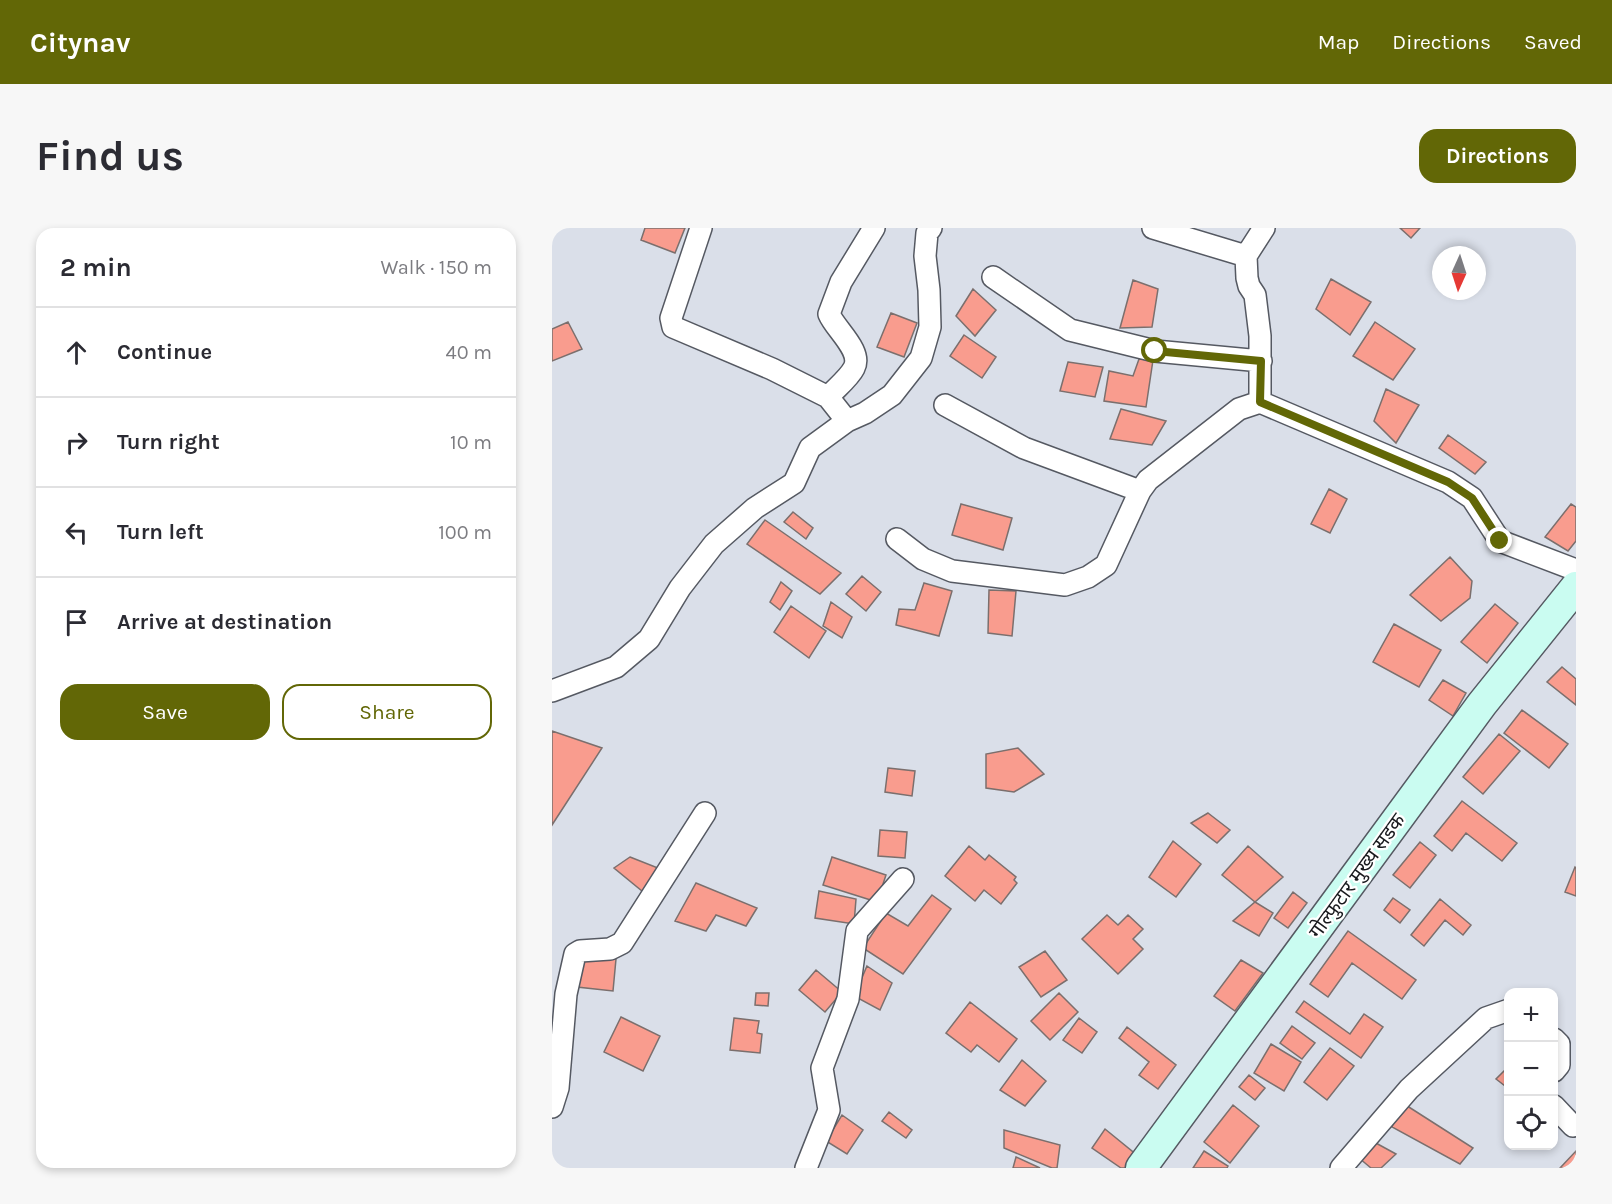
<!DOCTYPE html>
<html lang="en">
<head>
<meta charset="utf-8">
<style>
  body { margin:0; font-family:Karla,"Noto Sans Devanagari",sans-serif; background:#f7f7f7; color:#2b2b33 }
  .controls { position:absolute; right:18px; bottom:18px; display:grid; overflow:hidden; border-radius:12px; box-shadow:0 3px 9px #0003 }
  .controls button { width:54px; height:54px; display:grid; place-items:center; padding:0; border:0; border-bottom:2px solid #e1e1e2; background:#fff; color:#2b2b33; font:30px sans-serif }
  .compass { position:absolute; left:880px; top:18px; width:54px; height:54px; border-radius:50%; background:#fff; box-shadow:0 3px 9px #0003; rotate:183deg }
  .stop { position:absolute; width:18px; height:18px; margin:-14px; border:4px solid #626706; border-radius:50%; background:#fff }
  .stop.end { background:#626706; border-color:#fff; box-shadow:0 2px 6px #0008 }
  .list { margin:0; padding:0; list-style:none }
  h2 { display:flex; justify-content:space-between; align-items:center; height:78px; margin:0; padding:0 24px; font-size:26px }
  h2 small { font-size:20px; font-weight:400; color:#7c7c81 }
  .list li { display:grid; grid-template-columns:39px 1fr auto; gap:18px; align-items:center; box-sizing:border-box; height:90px; padding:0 24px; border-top:2px solid #e1e1e2 }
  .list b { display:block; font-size:22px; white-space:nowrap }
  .list em { font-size:20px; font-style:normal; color:#7c7c81 }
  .actions { display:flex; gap:12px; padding:18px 24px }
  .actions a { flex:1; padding:14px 0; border:2px solid #626706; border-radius:18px; text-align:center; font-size:21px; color:#626706 }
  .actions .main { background:#626706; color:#fff }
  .icon { flex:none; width:33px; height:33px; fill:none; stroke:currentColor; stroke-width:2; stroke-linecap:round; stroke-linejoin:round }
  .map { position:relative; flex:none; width:1024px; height:940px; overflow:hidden; border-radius:18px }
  header { display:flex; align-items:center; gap:36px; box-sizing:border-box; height:84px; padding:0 30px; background:#626706; color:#fff }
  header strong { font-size:28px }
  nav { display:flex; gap:33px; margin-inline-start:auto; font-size:21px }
  .intro { display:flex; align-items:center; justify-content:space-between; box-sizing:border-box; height:144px; padding:0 36px }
  h1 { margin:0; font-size:42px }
  .button { padding:15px 27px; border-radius:18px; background:#626706; color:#fff; font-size:21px; font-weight:700 }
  main { display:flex; gap:36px; padding:0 36px }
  aside { flex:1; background:#fff; border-radius:18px; box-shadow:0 3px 9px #0003 }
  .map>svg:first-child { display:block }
  .building { fill:#f99c8e; stroke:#7b6f6d; stroke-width:1.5 }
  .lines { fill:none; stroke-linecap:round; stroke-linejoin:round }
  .street-casing { stroke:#555962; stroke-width:24 }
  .secondary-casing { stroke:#555962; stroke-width:33 }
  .street { stroke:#fff; stroke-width:21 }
  .secondary { stroke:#cafcf1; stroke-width:30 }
  .route { stroke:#626706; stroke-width:8 }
  .labels { text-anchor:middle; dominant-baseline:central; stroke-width:4.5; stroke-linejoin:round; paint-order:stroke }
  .street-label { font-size:20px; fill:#18191d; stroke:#fff }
</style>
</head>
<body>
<header>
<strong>Citynav</strong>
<nav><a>Map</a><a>Directions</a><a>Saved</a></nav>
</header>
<div class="intro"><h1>Find us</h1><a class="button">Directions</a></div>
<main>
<aside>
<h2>2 min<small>Walk · 150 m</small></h2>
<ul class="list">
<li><svg class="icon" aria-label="ahead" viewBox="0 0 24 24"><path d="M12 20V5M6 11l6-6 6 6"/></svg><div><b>Continue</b></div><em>40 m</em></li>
<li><svg class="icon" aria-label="right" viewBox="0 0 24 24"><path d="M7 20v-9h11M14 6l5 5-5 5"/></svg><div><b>Turn right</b></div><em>10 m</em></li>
<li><svg class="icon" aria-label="left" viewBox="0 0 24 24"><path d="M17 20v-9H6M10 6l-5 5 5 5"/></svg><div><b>Turn left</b></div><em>100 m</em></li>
<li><svg class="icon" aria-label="arrive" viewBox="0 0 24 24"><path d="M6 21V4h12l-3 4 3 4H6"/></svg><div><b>Arrive at destination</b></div></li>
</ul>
<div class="actions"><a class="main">Save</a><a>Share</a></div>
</aside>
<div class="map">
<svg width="1024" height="940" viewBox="0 0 1024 940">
  <rect width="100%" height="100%" fill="#dadfe9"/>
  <path class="building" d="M93 0H133L123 25 89 12Z
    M848 0H868L859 10Z
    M779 51 819 74 798 107 764 81Z
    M581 52 606 61 600 99 568 100Z
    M421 61 444 82 423 108 404 88Z
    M339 85 365 95 352 129 325 119Z
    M16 94 30 121 0 133V101Z
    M823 94 863 121 841 152 801 128Z
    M412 107 444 129 430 150 398 128Z
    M587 131 601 132 594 179 552 173 557 143 581 148Z
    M516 134 551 139 543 169 508 163Z
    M834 161 867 177 844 215 822 193Z
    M569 181 614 193 600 217 558 211Z
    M896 207 934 234 923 246 887 220Z
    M777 261 795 271 778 305 759 296Z
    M409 276 460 290 451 322 400 307Z
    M1019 276 1024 279V313L1016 323 993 309Z
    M241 284 261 300 254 311 232 294Z
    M213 292 289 345 268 366 195 316Z
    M898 329 920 353 918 370 889 393 858 367Z
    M310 348 329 364 314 383 294 366Z
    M229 354 240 363 228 382 218 374Z
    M372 355 400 363 387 408 344 397 347 381 363 382Z
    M437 362 464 363 460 408 436 405Z
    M279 374 300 389 290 410 271 398Z
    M943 376 966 395 935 435 909 414Z
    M239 378 274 403 257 430 222 404Z
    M842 396 889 422 867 459 821 434Z
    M1010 439 1024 451V477L995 454Z
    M891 452 914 465 901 488 877 472Z
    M970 482 1016 516 997 540 952 505Z
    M0 503 50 520 0 597Z
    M947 506 968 523 931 566 911 549Z
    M466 520 492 546 462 564 434 560V526Z
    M336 540 363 543 360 568 333 564Z
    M910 573 965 615 950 633 914 605 900 623 882 608Z
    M656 585 678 602 665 615 639 595Z
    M328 602 355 604 353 630 326 628Z
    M621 613 649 636 624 669 597 649Z
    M868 614 884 627 858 660 841 647Z
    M417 618 433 632 437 627 464 649 462 652 465 655 449 676 432 662 423 673 393 648Z
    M696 618 731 649 703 674 670 647Z
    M78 629 111 642 90 663 62 640Z
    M280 629 334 647 325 674 271 657Z
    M1023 639 1024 640V668L1013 664Z
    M144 655 205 680 194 698 164 687 154 703 123 693Z
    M267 663 304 671 302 696 263 690Z
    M741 664 755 675 736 700 722 690Z
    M380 667 399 681 351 746 311 720 334 685 356 698Z
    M841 670 858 682 848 695 832 682Z
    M888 671 919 697 911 707 893 692 872 718 859 707Z
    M703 674 721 685 707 708 681 693Z
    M555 687 566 697 576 687 591 701 581 711 591 721 566 746 530 711Z
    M796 703 864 752 850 771 800 735 776 769 758 756Z
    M493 723 515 752 489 769 467 739Z
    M29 727 64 731 61 763 25 759Z
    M689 732 711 745 683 783 662 768Z
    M315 738 340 755 328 782 302 768Z
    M264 742 290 764 273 784 247 762Z
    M204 765H217L216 778 203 777Z
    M507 765 526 784 498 812 479 793Z
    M752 773 798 806 812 786 831 799 809 830 744 784Z
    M418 774 465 811 447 834 425 817 419 824 394 805Z
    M69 789 108 808 91 843 52 824Z
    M182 790 207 793 205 805 210 806 208 825 178 822Z
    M527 790 545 804 530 825 511 812Z
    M740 798 763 815 750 831 728 815Z
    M575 799 624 837 606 861 587 847 597 834 567 810Z
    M719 816 749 834 732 863 702 845Z
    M778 820 802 838 775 872 752 854Z
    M470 832 494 853 473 878 448 862Z
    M957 838V861L944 851Z
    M697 847 713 860 703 872 687 859Z
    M849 874 921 920 908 936 840 899Z
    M681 877 707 898 678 935 652 914Z
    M337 884 360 902 354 910 330 893Z
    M290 887 311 902 295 926 274 913Z
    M553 901 586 928 578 940H569L540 920Z
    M452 902 508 917 505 940H500L452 920Z
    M822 914 844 926 829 940H819L807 930Z
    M652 923 676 938 675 940H641Z
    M1024 923V940H1008Z
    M464 929 488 940H461Z"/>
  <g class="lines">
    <defs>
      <path id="street" d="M149 0 119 90 121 99 220 141 276 169 295 193
        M601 0 694 28
        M441 49 518 102 603 123 709 133
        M276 169C284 160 297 150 302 140 311 123 283 101 277 86L289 54 322 0
        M708 174V108L703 67 697 58 695 50 694 28 712 0
        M393 177 472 220 588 263
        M345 311 371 331 400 343 513 357 536 349 554 337 588 263 596 252 687 181 708 174 896 254 920 270 948 313 1024 342
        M0 463 64 439 97 411 128 360 162 316 203 280 242 255 258 220 295 193 313 185 340 167 369 130 378 99 377 62 373 28 375 5 379 0
        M1002 811 1007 816V837L1002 843
        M1002 878 1021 898
        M0 879 6 860 14 766 23 726 28 723 58 721 70 715 153 585
        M254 940 277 882 270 840 296 771 305 703 351 651
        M789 940 857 861 934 790 957 782"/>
      <path id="secondary" d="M589 940 930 476 1024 359"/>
    </defs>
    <use href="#street" class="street-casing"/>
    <use href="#secondary" class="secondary-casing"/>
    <use href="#street" class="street"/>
    <use href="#secondary" class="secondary"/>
  </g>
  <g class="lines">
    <path class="route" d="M603 123 709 133 708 174 896 254 920 270 948 313"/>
  </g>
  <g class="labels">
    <g class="street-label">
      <text transform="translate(805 648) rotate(-54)">गोल्फुटार मुख्य सडक</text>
    </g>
  </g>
</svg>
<div class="controls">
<button>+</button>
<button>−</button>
<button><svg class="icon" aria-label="locate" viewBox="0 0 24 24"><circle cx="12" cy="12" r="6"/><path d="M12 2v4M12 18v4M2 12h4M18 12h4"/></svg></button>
</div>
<svg class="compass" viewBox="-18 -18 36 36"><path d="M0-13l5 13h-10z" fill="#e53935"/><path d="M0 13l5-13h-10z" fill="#7c7c81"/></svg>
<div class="stop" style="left:603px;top:123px"></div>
<div class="stop end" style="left:948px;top:313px"></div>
</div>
</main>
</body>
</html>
